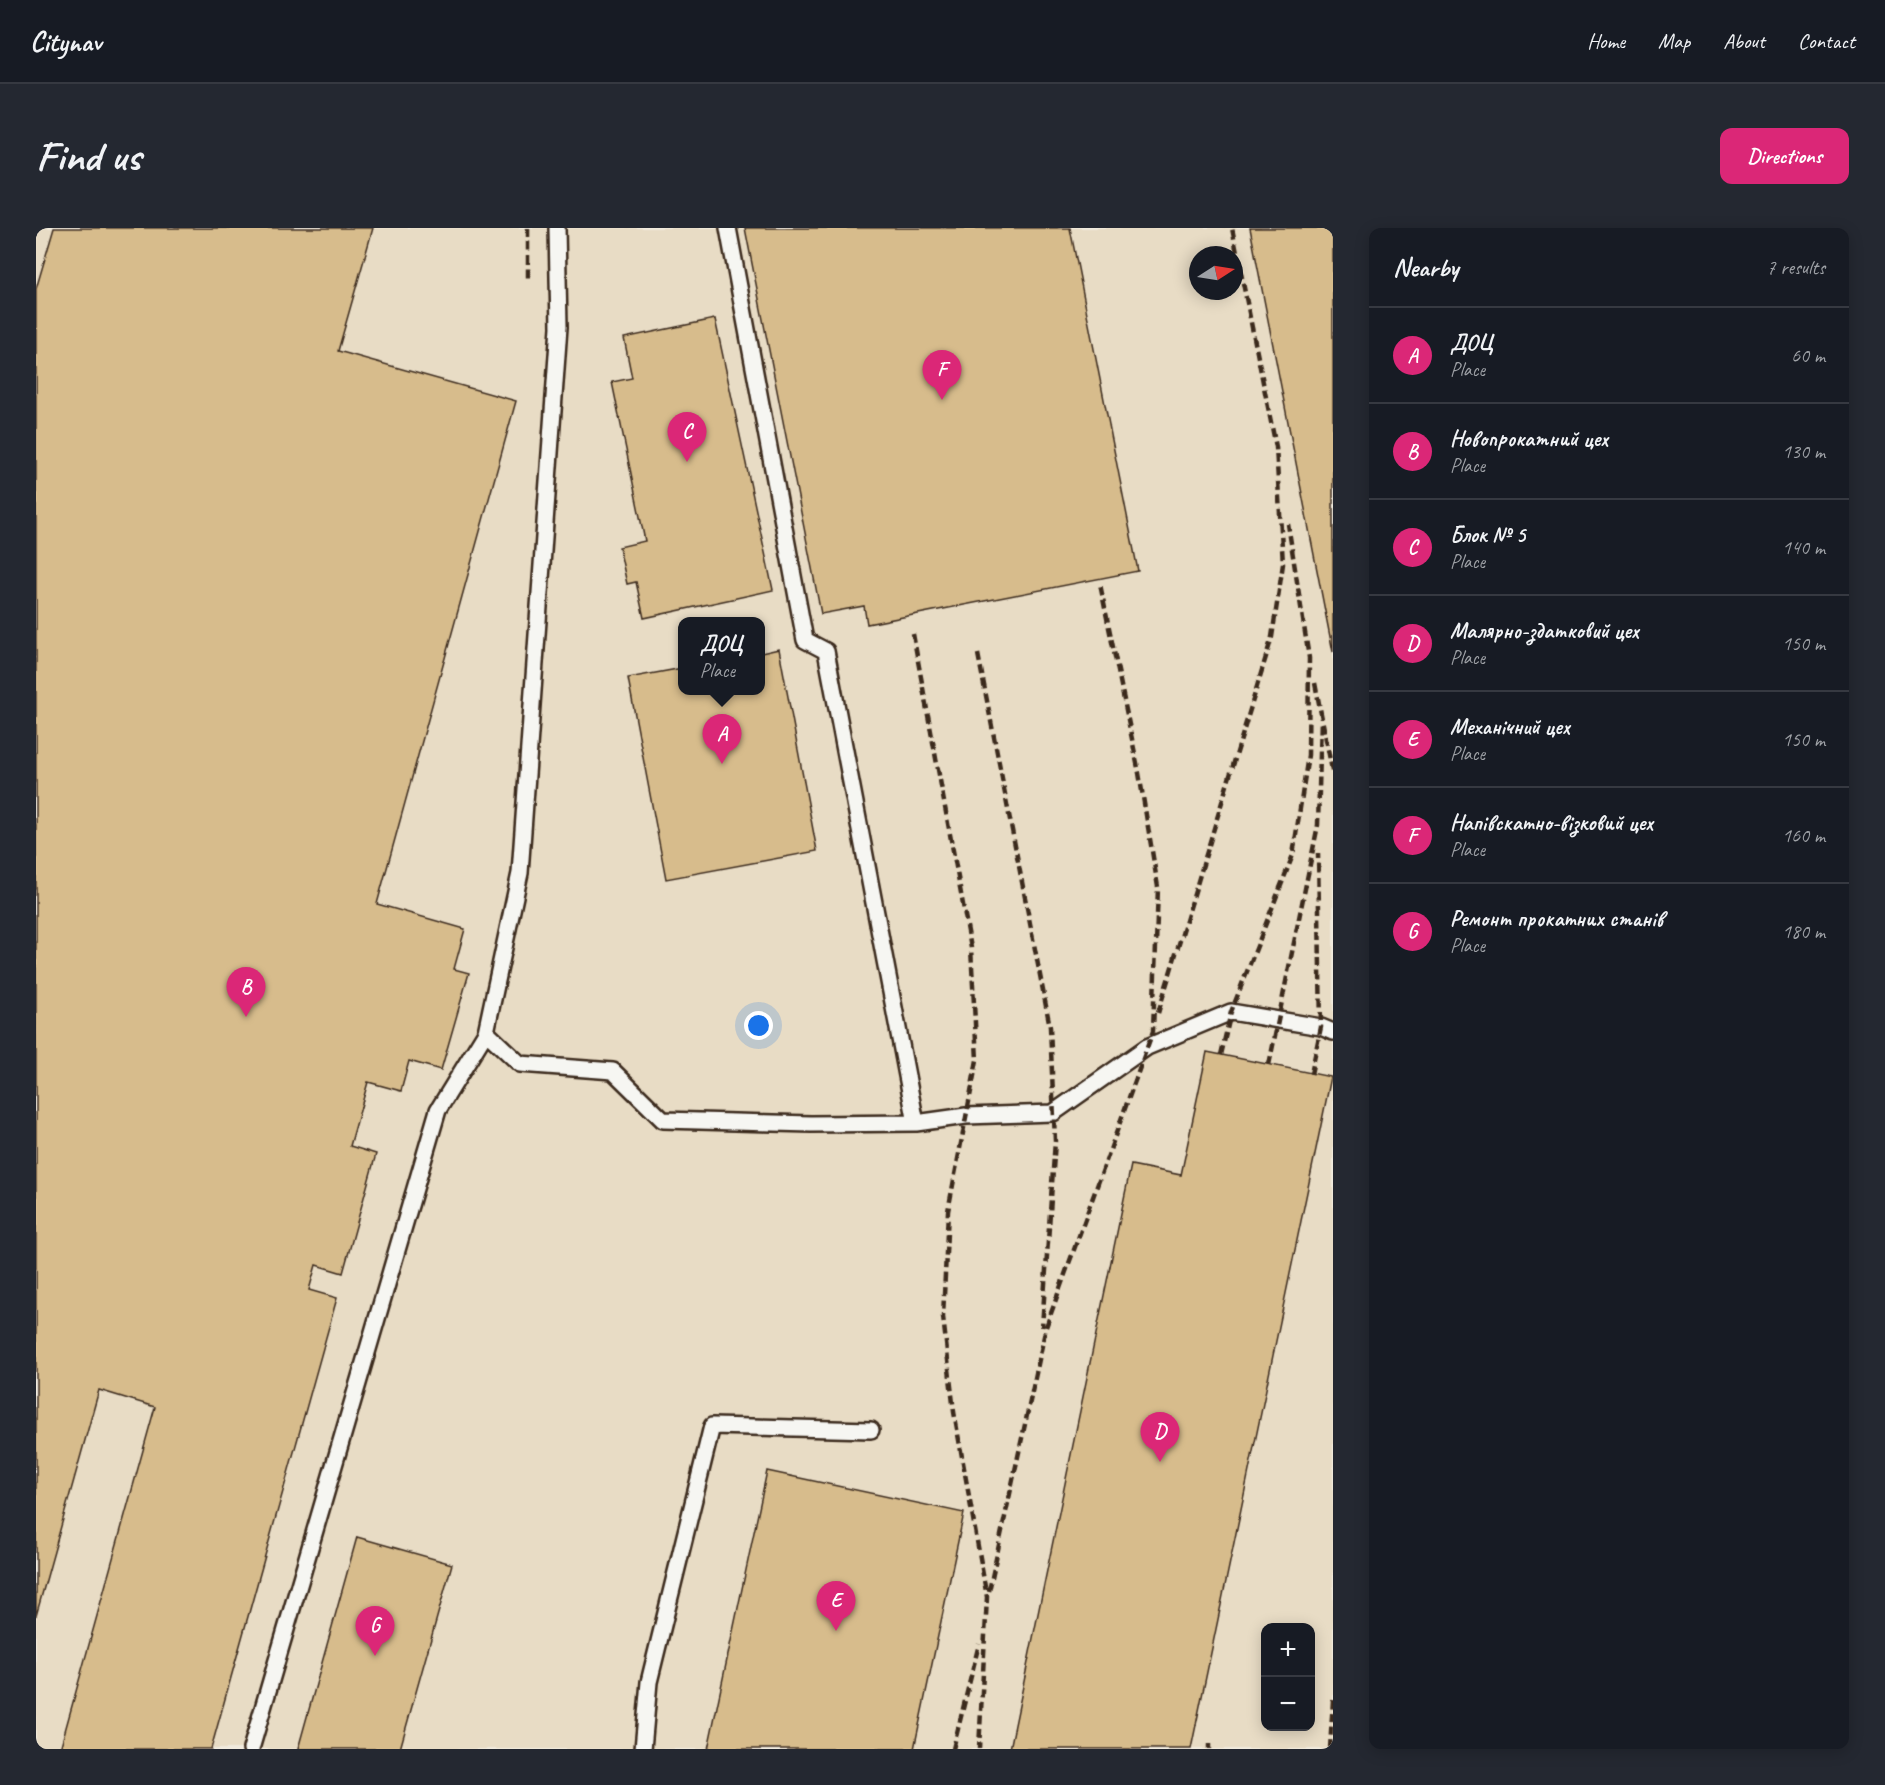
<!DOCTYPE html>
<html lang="en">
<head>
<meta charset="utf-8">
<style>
  body { margin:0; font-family:Caveat,sans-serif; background:#242831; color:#f1f3f6 }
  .controls { position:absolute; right:18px; bottom:18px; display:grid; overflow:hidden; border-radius:12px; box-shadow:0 3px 15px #0003 }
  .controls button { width:54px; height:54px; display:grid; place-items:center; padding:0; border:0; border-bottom:2px solid #363941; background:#171b24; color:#f1f3f6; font:30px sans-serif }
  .compass { position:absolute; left:1153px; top:18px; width:54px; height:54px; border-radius:50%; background:#171b24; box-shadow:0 3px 15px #0003; rotate:78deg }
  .you { position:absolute; left:723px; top:798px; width:21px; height:21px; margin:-15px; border:4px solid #fff; border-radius:50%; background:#1a73e8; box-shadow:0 0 0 9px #1a73e833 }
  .badge { display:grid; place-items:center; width:39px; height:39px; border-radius:50%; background:#db2777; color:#fff; font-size:20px; font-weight:700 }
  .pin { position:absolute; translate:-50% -50px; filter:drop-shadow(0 2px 3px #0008) }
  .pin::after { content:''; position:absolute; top:32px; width:21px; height:18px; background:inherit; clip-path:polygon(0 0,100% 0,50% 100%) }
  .popup { position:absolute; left:642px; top:389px; width:87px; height:78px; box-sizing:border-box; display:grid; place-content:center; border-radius:12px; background:#171b24; filter:drop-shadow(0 2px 4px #0005); font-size:20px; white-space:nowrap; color:#9ea1a6 }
  .popup b { font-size:22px; color:#f1f3f6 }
  .popup::after { content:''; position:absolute; left:50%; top:100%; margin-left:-12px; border:12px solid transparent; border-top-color:#171b24 }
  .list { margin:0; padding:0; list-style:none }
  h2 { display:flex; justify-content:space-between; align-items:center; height:78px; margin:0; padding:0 24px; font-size:26px }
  h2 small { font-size:20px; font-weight:400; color:#9ea1a6 }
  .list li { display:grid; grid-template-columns:39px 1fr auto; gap:18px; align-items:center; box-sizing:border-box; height:96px; padding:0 24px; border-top:2px solid #363941 }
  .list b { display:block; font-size:22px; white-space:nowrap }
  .list p { margin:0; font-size:20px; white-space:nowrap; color:#9ea1a6 }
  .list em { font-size:20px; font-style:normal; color:#9ea1a6 }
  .map { position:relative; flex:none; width:1297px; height:1521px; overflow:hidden; border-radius:12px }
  header { display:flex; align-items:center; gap:36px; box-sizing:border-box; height:84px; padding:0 30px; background:#171b24; border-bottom:2px solid #363941 }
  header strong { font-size:28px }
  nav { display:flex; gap:33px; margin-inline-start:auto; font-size:21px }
  .intro { display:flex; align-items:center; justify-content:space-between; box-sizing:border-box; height:144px; padding:0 36px }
  h1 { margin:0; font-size:42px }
  .button { padding:15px 27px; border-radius:12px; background:#db2777; color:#fff; font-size:21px; font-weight:700 }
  main { display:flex; gap:36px; padding:0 36px }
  aside { flex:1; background:#171b24; border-radius:12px; box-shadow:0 3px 15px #0003 }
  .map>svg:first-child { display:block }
  .built { fill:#e8dcc5; fill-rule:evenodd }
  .building { fill:#d7bc8c; stroke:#3b2a1e; stroke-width:1.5 }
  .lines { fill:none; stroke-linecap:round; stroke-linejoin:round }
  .service-casing { stroke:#3b2a1e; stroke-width:20 }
  .service { stroke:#f6f6f2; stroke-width:15 }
  .rail { stroke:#3b2a1e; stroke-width:4.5; stroke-dasharray:9 4.5; stroke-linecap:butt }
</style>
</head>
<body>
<header>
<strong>Citynav</strong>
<nav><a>Home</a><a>Map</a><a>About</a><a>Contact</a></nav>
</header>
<div class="intro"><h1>Find us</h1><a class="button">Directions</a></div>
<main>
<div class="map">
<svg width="1297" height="1521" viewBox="0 0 1297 1521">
  <rect width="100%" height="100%" fill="#f0eade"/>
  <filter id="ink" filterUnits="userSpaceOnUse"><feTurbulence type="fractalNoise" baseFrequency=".0167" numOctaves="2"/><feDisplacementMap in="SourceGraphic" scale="12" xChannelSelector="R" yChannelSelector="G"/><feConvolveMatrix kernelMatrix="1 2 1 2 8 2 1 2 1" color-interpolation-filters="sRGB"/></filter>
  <g filter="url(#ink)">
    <path class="built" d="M0 0H1297V1521H0ZM1162 27H1198V63H1162ZM647 394H725V462H647ZM1230 1400H1274V1498H1230Z"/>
    <path class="building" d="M18 0H337L302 123 480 173 341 676 429 701 418 741 433 745 405 842 373 833 365 863 332 854 314 918 340 926 307 1045 280 1037 273 1062 301 1070 175 1521H24L119 1179 63 1162 0 1388V61Z
      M709 0H1034L1102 343 831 396 828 378 785 386Z
      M1214 0H1297V424Z
      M679 91 737 362 608 390 600 354 591 356 583 319 609 313 576 154 596 150 588 110Z
      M743 421 781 623 630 651 592 450 647 440V462H725V425Z
      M1171 824 1295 849 1155 1521H974L1095 937 1145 947Z
      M731 1243 928 1285 878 1521H672Z
      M321 1309 416 1336 364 1521H262Z"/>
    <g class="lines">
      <defs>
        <path id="service" d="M692 0 769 412 790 423 880 895
          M450 804 484 836 577 843 627 892 775 896 880 895 930 888 1017 885 1111 819 1195 784 1285 799 1297 804
          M215 1521 402 882 450 804 484 645 523 99 521 0
          M607 1521 613 1454 676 1198 835 1202"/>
      </defs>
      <use href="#service" class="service-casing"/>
      <use href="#service" class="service"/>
      <path class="rail" d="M492 0V51
        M877 406 935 720 941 832 912 983 907 1089 918 1184 951 1369 943 1521
        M942 426 1014 799 1019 913 1006 1099
        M1279 455 1297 547
        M1122 785 1236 409 1247 336 1240 219 1196 0
        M1185 827 1195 784 1257 627 1272 527 1273 430 1252 296
        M1233 837 1282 597 1285 490
        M1275 846 1285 799 1282 625
        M953 1363 1010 1099 1117 803 1122 659 1103 545 1064 356
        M917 1521 943 1416
        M1173 1521V1516
        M1294 1521 1297 1472"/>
    </g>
  </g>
</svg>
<div class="controls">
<button>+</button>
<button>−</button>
</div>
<svg class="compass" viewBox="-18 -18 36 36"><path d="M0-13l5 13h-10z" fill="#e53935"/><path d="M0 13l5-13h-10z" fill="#9ea1a6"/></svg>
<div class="you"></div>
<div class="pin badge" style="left:686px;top:536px">A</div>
<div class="popup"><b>ДОЦ</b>Place</div>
<div class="pin badge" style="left:210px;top:789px">B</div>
<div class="pin badge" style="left:651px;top:234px">C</div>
<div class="pin badge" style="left:1124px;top:1234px">D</div>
<div class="pin badge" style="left:800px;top:1403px">E</div>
<div class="pin badge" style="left:906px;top:172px">F</div>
<div class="pin badge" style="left:339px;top:1428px">G</div>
</div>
<aside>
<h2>Nearby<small>7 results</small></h2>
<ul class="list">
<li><span class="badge">A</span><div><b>ДОЦ</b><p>Place</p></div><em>60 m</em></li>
<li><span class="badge">B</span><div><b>Новопрокатний цех</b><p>Place</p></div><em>130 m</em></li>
<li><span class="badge">C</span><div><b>Блок № 5</b><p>Place</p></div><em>140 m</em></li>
<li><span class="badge">D</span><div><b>Малярно-здатковий цех</b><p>Place</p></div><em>150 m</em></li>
<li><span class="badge">E</span><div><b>Механічний цех</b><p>Place</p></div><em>150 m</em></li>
<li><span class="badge">F</span><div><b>Напівскатно-візковий цех</b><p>Place</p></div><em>160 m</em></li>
<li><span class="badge">G</span><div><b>Ремонт прокатних станів</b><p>Place</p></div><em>180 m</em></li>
</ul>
</aside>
</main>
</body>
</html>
